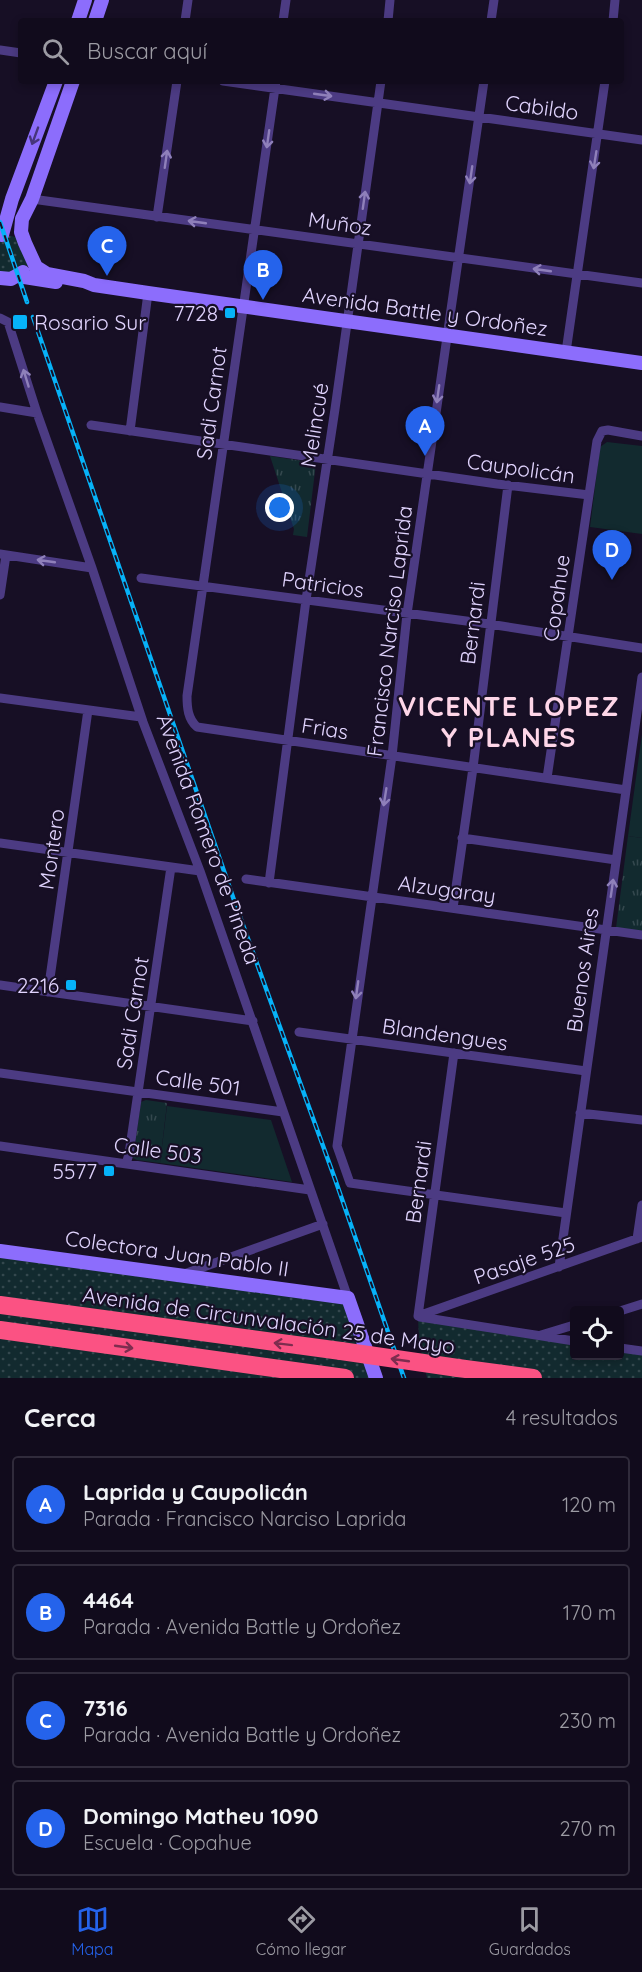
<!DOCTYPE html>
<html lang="es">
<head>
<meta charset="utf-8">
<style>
  body { margin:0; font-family:Quicksand,sans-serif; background:#1e1929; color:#f1f3f6 }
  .controls { position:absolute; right:18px; bottom:18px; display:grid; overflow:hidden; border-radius:6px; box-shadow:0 3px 9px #0003 }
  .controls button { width:54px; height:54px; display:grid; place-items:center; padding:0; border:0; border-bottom:2px solid #302b3b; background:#110b1c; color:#f1f3f6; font:30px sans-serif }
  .you { position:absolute; left:280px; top:508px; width:21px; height:21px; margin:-15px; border:4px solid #fff; border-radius:50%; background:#1a73e8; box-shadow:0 0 0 9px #1a73e833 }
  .badge { display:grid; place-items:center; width:39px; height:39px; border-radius:50%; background:#2563eb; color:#fff; font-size:20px; font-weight:700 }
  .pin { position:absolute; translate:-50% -50px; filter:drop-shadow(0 2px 3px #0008) }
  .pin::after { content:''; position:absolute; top:32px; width:21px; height:18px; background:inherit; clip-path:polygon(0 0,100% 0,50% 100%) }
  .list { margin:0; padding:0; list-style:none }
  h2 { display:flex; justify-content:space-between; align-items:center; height:78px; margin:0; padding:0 24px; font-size:26px }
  h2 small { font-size:20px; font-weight:400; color:#9c9ba3 }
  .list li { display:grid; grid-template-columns:39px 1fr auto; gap:18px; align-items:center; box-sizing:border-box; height:96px; margin:0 12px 12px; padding:0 12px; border:2px solid #302b3b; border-radius:6px }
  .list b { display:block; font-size:22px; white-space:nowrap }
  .list p { margin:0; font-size:20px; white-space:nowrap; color:#9c9ba3 }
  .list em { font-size:20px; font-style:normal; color:#9c9ba3 }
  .icon { flex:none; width:33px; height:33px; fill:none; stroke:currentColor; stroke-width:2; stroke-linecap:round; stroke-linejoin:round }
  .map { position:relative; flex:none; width:642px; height:1378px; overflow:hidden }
  .search { position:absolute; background:#110b1c; box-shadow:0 3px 9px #0003; left:18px; right:18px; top:18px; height:66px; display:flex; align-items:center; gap:15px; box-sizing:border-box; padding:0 21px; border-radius:6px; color:#9c9ba3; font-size:22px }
  .sheet { height:510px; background:#110b1c }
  nav { display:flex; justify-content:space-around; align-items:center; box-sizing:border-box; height:84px; border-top:2px solid #302b3b; background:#110b1c; font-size:16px; color:#9c9ba3 }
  nav a { display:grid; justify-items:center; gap:3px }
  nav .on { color:#2563eb }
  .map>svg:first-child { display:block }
  .grass { fill:url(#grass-dots) }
  .park { fill:url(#park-tufts) }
  .garden { fill:#122a2f }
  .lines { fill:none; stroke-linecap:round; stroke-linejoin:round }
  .minor { stroke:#4c3b83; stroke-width:9 }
  .secondary { stroke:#8c6dfc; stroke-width:14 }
  .motorway { stroke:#fb5283; stroke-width:18 }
  .rail-casing { stroke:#06b2f8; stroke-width:4.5 }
  .rail { stroke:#170f25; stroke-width:2; stroke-dasharray:7; stroke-linecap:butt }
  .motorway-bridge { stroke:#fb5283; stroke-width:18 }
  .oneway { stroke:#8f80ba }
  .oneway2 { stroke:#46357b }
  .oneway3 { stroke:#7e2d4f }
  .poi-dot { fill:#06b2f8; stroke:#170f25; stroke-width:2 }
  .labels { text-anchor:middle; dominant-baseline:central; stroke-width:4.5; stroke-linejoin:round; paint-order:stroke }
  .street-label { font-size:21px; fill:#e1d4fe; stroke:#170f25 }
  .poi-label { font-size:21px; fill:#e1d4fe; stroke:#170f25; text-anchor:end }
  .district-label { font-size:27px; font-weight:bold; letter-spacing:1.5px; fill:#fed6e8; stroke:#170f25 }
</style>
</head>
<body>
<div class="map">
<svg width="642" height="1378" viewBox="0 0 642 1378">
  <defs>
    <pattern id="grass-dots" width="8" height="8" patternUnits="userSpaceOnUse" patternTransform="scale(1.5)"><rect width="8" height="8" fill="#122a2f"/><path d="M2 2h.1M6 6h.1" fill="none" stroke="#34484e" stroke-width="1.8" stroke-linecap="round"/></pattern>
    <pattern id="park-tufts" width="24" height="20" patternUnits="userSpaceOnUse" patternTransform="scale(1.5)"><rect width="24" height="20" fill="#122a2f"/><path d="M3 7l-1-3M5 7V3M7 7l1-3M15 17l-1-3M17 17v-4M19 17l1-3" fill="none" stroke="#34484e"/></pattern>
  </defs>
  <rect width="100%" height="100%" fill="#170f25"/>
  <path class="grass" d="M4 234 19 238 29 260 27 267 0 278V235Z
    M0 1251 348 1298 376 1378H0Z
    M418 1316 574 1341V1356H620V1348L642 1351V1378H427L419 1341Z"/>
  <path class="park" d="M270 456 316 463 307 537 293 535 294 529Z
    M628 836 642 838V932L616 928Z
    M146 1100 167 1103 160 1163 137 1160 133 1158 141 1102Z"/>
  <path class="garden" d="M607 442 642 446V534L590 527 600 447Z
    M642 734V838L628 836Z
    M167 1106 271 1120 292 1182 160 1163Z"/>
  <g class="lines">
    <path class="minor" d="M185 21 188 0
      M283 21 286 0
      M388 21 390 0
      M491 21 494 0
      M613 21 615 0
      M0 50 21 53
      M223 81 642 140
      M276 81 187 696C187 708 188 719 197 727L626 790
      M484 81 407 614 392 756 337 1146 350 1183 566 1213
      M32 199 642 283
      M157 217 177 81
      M0 318 8 322 37 413 92 568 143 722 200 871 348 1298
      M566 352 605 81
      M0 407 37 413
      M91 425 497 484 589 495
      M130 431 148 293
      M0 554 92 568
      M141 578 489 624 642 648
      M0 595 6 555
      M0 698 141 717
      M547 778 597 441 602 431 608 430 642 436
      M462 838 616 860
      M0 843 200 871
      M246 879 642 935
      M269 883 306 600 335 409 381 81
      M453 908 473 768 508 485
      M0 985 253 1021
      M48 992 88 710
      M299 1032 586 1071
      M0 1073 283 1112
      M580 1113 642 1120
      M0 1146 310 1190
      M126 1164 129 1154 171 867
      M637 1239 642 1205
      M559 1267 642 677
      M184 1274 323 1224
      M620 1311 642 1304
      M418 1316 454 1053
      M418 1316 642 1237
      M420 1317 574 1341
      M541 1335 574 1325
      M620 1348 642 1351"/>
    <path class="secondary" d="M78 21 85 0
      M95 21 102 0
      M73 81 32 199 22 219 21 232 25 243 36 267 47 274 84 281 94 285 148 293 642 363
      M2 235 12 199 56 81
      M18 276 56 282
      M0 278 11 279 23 272
      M0 1251 348 1298 376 1378"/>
    <path class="motorway" d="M0 1305 341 1351
      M0 1330 345 1378
      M458 1368 533 1378"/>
    <defs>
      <path id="rail" d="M0 222 27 302
        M33 317 235 903 335 1179 404 1378"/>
    </defs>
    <use href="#rail" class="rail-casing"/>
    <use href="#rail" class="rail"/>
    <path class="motorway-bridge" d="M341 1351 458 1368"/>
  </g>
  <defs><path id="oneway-shaft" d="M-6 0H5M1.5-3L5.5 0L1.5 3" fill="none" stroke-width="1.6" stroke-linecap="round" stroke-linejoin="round" transform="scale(1.5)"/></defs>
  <g class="oneway">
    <use href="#oneway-shaft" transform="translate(323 95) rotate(8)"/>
    <use href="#oneway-shaft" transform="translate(268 139) rotate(98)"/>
    <use href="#oneway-shaft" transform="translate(166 159) rotate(-82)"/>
    <use href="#oneway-shaft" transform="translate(595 160) rotate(99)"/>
    <use href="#oneway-shaft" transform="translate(471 175) rotate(98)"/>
    <use href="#oneway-shaft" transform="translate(364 200) rotate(-82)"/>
    <use href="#oneway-shaft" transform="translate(197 222) rotate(-172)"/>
    <use href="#oneway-shaft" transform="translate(542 270) rotate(-172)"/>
    <use href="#oneway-shaft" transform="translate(26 378) rotate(-107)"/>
    <use href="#oneway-shaft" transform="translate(438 394) rotate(98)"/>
    <use href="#oneway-shaft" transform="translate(46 561) rotate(-172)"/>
    <use href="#oneway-shaft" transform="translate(385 797) rotate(99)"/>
    <use href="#oneway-shaft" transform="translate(612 888) rotate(-82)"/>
    <use href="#oneway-shaft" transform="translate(357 990) rotate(98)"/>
  </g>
  <use class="oneway2" href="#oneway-shaft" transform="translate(35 136) rotate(110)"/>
  <g class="oneway3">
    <use href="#oneway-shaft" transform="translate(283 1344) rotate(-173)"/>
    <use href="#oneway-shaft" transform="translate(124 1347) rotate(8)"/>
    <use href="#oneway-shaft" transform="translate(400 1360) rotate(-172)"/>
  </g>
  <g class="poi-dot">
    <rect x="224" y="307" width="12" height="12" rx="3"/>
    <rect x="12" y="314" width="16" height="16" rx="3"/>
    <rect x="65" y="979" width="12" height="12" rx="3"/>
    <rect x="103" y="1165" width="12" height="12" rx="3"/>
  </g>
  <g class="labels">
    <g class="street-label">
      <text transform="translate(542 107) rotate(8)">Cabildo</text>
      <text transform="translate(340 223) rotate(8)">Muñoz</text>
      <text transform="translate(425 311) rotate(8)">Avenida Battle y Ordoñez</text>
      <text transform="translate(211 403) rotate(-82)">Sadi Carnot</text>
      <text transform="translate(314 425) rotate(-81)">Melincué</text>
      <text transform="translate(521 468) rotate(8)">Caupolicán</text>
      <text transform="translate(323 584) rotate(8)">Patricios</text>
      <text transform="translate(556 598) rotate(-82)">Copahue</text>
      <text transform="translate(472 623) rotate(-83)">Bernardi</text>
      <text transform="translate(389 631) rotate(-83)">Francisco Narciso Laprida</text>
      <text transform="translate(325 728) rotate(9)">Frias</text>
      <text transform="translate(209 839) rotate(70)">Avenida Romero de Pineda</text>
      <text transform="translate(51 849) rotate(-82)">Montero</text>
      <text transform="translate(447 889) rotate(8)">Alzugaray</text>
      <text transform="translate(582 970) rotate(-82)">Buenos Aires</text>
      <text transform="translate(132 1013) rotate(-81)">Sadi Carnot</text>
      <text transform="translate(445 1034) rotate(8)">Blandengues</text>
      <text transform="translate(198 1082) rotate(8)">Calle 501</text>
      <text transform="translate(158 1150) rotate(8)">Calle 503</text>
      <text transform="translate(418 1182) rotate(-82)">Bernardi</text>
      <text transform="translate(177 1253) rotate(8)">Colectora Juan Pablo II</text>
      <text transform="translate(524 1260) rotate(-19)">Pasaje 525</text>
      <text transform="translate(269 1320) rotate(8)">Avenida de Circunvalación 25 de Mayo</text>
    </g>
    <g class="poi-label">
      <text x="218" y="313">7728</text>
      <text x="34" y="322" text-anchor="start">Rosario Sur</text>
      <text x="59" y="985">2216</text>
      <text x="97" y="1171">5577</text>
    </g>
    <g class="district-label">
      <text x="509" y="706">VICENTE LOPEZ<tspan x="509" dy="31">Y PLANES</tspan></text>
    </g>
  </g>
</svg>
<div class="controls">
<button><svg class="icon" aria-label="locate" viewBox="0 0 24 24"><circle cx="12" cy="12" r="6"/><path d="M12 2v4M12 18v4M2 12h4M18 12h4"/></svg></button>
</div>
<div class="you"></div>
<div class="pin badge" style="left:425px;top:456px">A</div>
<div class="pin badge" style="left:263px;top:300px">B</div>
<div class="pin badge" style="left:107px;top:276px">C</div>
<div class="pin badge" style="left:612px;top:580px">D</div>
<div class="search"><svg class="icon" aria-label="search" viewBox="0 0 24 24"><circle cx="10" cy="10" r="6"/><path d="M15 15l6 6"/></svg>Buscar aquí</div>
</div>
<section class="sheet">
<h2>Cerca<small>4 resultados</small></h2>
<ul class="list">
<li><span class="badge">A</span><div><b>Laprida y Caupolicán</b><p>Parada · Francisco Narciso Laprida</p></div><em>120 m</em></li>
<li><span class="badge">B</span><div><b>4464</b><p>Parada · Avenida Battle y Ordoñez</p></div><em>170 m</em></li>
<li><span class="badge">C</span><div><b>7316</b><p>Parada · Avenida Battle y Ordoñez</p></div><em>230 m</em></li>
<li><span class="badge">D</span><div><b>Domingo Matheu 1090</b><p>Escuela · Copahue</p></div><em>270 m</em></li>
</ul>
</section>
<nav>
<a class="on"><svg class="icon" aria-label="map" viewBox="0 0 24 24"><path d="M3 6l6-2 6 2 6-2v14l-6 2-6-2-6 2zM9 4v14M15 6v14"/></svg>Mapa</a>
<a><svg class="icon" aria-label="directions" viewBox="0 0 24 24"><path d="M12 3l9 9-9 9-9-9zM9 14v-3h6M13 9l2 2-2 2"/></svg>Cómo llegar</a>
<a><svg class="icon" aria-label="saved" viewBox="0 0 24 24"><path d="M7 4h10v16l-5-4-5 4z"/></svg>Guardados</a>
</nav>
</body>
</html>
